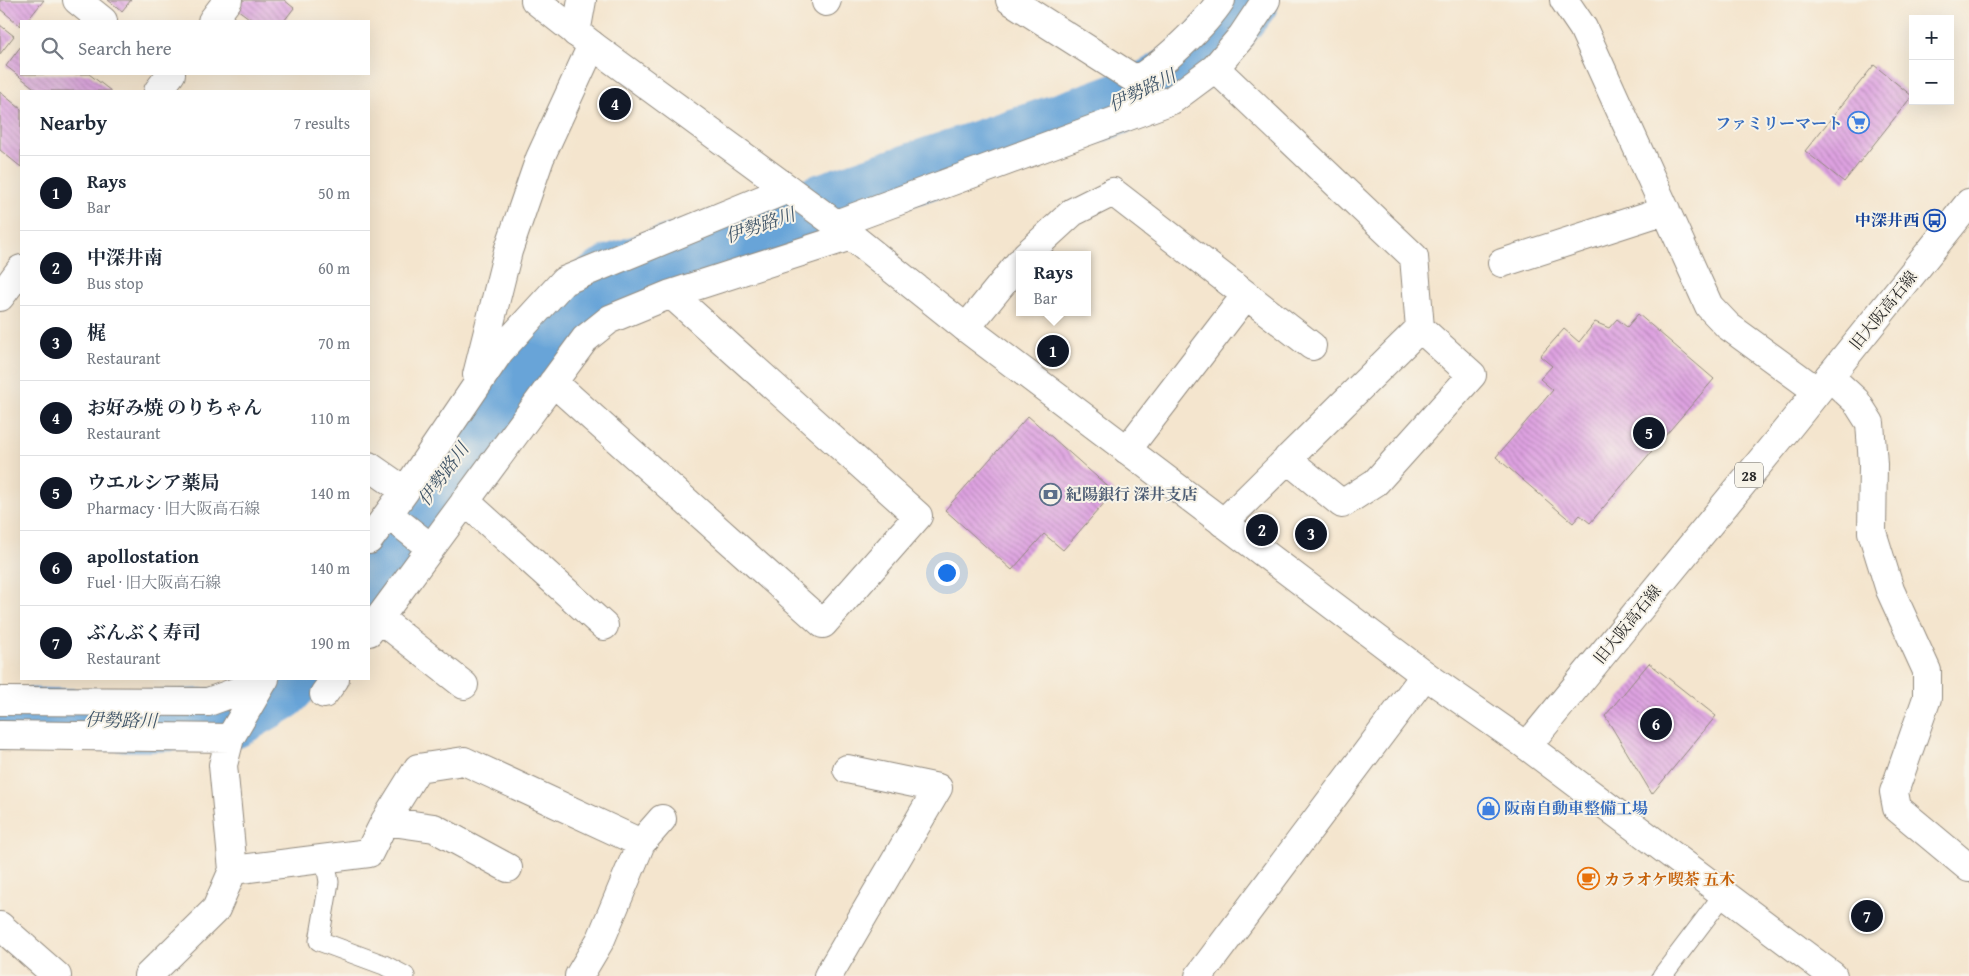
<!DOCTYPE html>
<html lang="en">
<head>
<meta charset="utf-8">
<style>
  body { margin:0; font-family:"Gentium Book Plus","Noto Serif JP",serif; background:#f2f2f3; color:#1f2937 }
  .controls { position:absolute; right:15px; top:15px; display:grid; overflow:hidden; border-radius:0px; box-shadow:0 5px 20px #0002 }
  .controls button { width:45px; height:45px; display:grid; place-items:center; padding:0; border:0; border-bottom:1px solid #e0e1e3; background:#fff; color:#1f2937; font:25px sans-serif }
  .you { position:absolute; left:946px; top:572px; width:18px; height:18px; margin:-12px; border:4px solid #fff; border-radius:50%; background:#1a73e8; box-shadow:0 0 0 8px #1a73e833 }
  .badge { display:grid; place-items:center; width:32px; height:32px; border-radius:50%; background:#111827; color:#fff; font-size:16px; font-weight:700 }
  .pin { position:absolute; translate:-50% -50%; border:2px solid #fff; box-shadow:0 1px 5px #0006 }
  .popup { position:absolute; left:1016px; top:251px; width:75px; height:65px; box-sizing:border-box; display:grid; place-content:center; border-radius:0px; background:#fff; filter:drop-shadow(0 1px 4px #0005); font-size:16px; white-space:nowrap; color:#747a83 }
  .popup b { font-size:19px; color:#1f2937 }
  .popup::after { content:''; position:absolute; left:50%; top:100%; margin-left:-10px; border:10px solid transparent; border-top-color:#fff }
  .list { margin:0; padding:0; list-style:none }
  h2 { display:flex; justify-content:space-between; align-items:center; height:65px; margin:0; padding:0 20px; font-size:21px }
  h2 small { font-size:16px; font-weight:400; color:#747a83 }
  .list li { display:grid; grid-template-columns:32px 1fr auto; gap:15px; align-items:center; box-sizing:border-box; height:75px; padding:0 20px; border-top:1px solid #e0e1e3 }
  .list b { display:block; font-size:19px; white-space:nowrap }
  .list p { margin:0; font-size:16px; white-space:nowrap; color:#747a83 }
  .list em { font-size:16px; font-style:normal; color:#747a83 }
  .icon { flex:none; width:28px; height:28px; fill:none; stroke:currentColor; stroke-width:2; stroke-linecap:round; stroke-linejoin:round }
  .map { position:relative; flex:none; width:1969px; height:976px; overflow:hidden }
  .search { position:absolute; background:#fff; box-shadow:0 5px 20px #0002; left:20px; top:20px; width:350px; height:55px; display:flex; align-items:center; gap:12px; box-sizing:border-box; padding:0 18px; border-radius:0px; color:#747a83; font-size:19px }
  .panel { position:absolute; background:#fff; box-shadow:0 5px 20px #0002; left:20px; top:90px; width:350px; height:590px; border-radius:0px }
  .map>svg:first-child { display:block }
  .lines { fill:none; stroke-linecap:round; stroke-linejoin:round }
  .river { stroke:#67a4d8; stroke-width:62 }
  .building { fill:url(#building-back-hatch) }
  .lane-casing { stroke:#90887c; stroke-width:21 }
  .street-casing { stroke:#90887c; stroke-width:30 }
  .secondary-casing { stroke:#90887c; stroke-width:30 }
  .primary-casing { stroke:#90887c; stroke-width:30 }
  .lane { stroke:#fff; stroke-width:19 }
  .street { stroke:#fff; stroke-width:28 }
  .secondary { stroke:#fff; stroke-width:28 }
  .primary { stroke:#fff; stroke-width:28 }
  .labels { text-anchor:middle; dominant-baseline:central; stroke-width:4; stroke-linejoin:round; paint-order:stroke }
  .shield { fill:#f7f3e8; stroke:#686764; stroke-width:1 }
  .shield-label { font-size:15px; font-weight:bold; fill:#2b2b2b }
  .shop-label { font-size:16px; font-weight:bold; fill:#366cbe; stroke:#f7f3e8; text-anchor:end }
  .transit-label { font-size:16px; font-weight:bold; fill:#164399; stroke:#f7f3e8; text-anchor:end }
  .street-label { font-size:16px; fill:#2b2b2b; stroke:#f7f3e8 }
  .service-label { font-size:16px; font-weight:bold; fill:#4e5e75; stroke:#f7f3e8; text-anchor:start }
  .food-label { font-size:16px; font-weight:bold; fill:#c56008; stroke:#f7f3e8; text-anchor:start }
  .water-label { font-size:18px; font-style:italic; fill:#405568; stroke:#f7f3e8 }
</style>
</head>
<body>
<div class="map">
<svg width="1969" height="976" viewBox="0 0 1969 976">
  <defs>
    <pattern id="building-back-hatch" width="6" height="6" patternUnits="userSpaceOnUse" patternTransform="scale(1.25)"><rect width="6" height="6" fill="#dea2e1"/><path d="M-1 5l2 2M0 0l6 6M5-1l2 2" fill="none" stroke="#b484b7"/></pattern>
  </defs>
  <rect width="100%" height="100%" fill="#f7f3e8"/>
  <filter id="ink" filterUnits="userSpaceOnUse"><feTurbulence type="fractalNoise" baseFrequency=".02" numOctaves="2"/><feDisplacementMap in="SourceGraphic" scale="10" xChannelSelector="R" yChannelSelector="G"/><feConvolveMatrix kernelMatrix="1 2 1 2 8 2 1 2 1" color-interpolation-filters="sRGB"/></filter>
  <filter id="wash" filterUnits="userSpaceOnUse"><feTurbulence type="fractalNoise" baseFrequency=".0096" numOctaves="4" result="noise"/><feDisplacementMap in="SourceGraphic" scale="20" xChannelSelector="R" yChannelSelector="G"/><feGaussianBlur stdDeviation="1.12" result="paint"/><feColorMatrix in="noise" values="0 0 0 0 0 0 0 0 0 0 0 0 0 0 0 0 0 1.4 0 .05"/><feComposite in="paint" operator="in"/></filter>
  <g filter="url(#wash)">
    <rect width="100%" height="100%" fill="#f4e5ce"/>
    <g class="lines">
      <path class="river" d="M369 577 526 362 565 306 613 275 1073 120C1110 106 1152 95 1183 70 1209 50 1229 25 1248 0
        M0 718 151 721 232 718 280 690 290 679"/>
    </g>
    <g id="blocks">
      <path class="building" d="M0 0H44L27 21H21V26L0 9Z
        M108 0H131L122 11Z
        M243 0H284L294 8 284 21H253L237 9Z
        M0 25 14 36 0 54Z
        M21 46V74H89L111 91H38L6 66Z
        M1874 65 1912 96 1844 182 1805 151Z
        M0 92 21 109V167L0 150Z
        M1638 314 1714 379 1590 523 1580 515 1573 523 1496 457 1553 390 1540 379 1552 366 1540 356 1564 329 1579 342 1595 322 1609 328 1617 319 1627 327Z
        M1028 416 1114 492 1063 550 1044 534 1012 570 945 510Z
        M1649 663 1716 716 1652 794 1605 716Z"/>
    </g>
  </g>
  <g filter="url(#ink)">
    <use href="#blocks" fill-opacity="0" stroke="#90887c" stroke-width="1"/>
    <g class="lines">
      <defs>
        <path id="lane" d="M325 858 329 882 319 941 384 965 405 976
          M1662 976 1724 894"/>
        <path id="street" d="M77 0 103 21
          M1010 0 1136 80C1161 66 1205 25 1221 0
          M1564 0 1583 28 1709 306 1728 326 1817 391
          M826 2 827 0
          M212 21 228 0
          M576 33 582 0
          M1215 68 1414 257 1420 328 1223 523
          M158 91 171 74
          M836 224 1172 100 1215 68 1242 36 1266 0
          M1026 255 1073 212 1113 192 1312 346
          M1502 263 1666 210
          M0 297 21 269
          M966 328 1019 263
          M477 375 508 251 540 158 592 45
          M1829 376 1856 401 1870 423 1873 464 1872 532 1890 590 1927 671V698L1894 792 1897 808 1969 868
          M553 382 823 624 918 516 671 294
          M1127 450 1246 295
          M1287 459 1342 504 1376 482 1472 375 1420 328
          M369 466 405 491
          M465 501 604 626
          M388 514 431 548
          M369 540 405 491 500 351 564 281 788 189
          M379 618 464 685
          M369 632 585 339 610 319 671 294 851 236
          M324 694 335 679
          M0 701 208 702 263 682 265 679
          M0 735 230 738
          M385 821 434 828 508 868
          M233 870 369 853 385 821 418 768 464 761 641 843
          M0 926 57 976
          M148 976 216 909 233 870 223 765 230 738 263 682
          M579 976 601 939 641 843 662 819
          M828 976 938 788 847 769
          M1199 976 1425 675"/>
        <path id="secondary" d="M535 0 592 45 836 224 966 328 1425 675 1527 746"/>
        <path id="primary" d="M1833 976 1527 746 1784 433 1969 203"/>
      </defs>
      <use href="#lane" class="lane-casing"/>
      <use href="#street" class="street-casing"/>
      <use href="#secondary" class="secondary-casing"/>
      <use href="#primary" class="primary-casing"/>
      <use href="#lane" class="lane"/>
      <use href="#street" class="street"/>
      <use href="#secondary" class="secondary"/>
      <use href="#primary" class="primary"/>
    </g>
  </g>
  <defs>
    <symbol id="supermarket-ring" viewBox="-11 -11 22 22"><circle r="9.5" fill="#f7f3e8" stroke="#3f7fe0" stroke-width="1.5"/><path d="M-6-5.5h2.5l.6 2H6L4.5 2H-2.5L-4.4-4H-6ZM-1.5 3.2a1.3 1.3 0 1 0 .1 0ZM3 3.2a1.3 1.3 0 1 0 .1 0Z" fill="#3f7fe0"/></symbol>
    <symbol id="bus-ring" viewBox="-11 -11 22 22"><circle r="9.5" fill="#f7f3e8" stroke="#1a4fb4" stroke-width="1.5"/><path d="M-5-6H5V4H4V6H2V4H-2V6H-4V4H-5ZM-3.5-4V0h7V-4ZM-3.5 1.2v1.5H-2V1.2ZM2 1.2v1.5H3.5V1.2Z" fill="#1a4fb4"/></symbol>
    <symbol id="bank-ring" viewBox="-11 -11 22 22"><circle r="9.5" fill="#f7f3e8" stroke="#5c6f8a" stroke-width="1.5"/><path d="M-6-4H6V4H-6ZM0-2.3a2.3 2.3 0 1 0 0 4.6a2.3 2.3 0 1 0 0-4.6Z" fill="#5c6f8a"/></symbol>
    <symbol id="shop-ring" viewBox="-11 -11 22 22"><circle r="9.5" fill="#f7f3e8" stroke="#3f7fe0" stroke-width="1.5"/><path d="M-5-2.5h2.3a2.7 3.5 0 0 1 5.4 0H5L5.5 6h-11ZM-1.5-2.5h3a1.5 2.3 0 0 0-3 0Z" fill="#3f7fe0"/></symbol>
    <symbol id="cafe-ring" viewBox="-11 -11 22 22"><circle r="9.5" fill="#f7f3e8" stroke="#e8710a" stroke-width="1.5"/><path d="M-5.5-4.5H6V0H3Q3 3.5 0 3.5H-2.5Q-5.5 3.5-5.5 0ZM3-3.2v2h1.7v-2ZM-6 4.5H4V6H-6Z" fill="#e8710a"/></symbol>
  </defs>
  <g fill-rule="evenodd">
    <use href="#supermarket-ring" x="1846" y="110" width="25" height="25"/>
    <use href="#bus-ring" x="1922" y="208" width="25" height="25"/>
    <use href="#bank-ring" x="1038" y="482" width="25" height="25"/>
    <use href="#shop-ring" x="1476" y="796" width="25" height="25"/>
    <use href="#cafe-ring" x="1576" y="866" width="25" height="25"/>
  </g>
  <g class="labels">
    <rect class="shield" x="1735" y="462.5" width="28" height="25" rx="4"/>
    <g class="shield-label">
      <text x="1749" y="475">28</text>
    </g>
    <g class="shop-label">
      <text x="1843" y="123">ファミリーマート</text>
      <text x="1504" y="808" text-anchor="start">阪南自動車整備工場</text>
    </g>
    <g class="transit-label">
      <text x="1919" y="220">中深井西</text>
    </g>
    <g class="street-label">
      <text transform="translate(1883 310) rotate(-51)">旧大阪高石線</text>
      <text transform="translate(1627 624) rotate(-51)">旧大阪高石線</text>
    </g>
    <g class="service-label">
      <text x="1066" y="494">紀陽銀行 深井支店</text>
    </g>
    <g class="food-label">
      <text x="1604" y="879">カラオケ喫茶 五木</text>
    </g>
    <g class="water-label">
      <text transform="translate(1142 90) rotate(-26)">伊勢路川</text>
      <text transform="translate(760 225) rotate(-19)">伊勢路川</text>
      <text transform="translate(443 474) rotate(-54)">伊勢路川</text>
      <text transform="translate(121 720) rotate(1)">伊勢路川</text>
    </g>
  </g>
</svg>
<div class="controls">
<button>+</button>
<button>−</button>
</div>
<div class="you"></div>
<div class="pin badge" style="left:1053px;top:351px">1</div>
<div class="popup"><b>Rays</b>Bar</div>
<div class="pin badge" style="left:1262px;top:530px">2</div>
<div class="pin badge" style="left:1311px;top:534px">3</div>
<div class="pin badge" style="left:615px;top:104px">4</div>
<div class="pin badge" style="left:1649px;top:433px">5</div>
<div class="pin badge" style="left:1656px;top:724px">6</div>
<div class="pin badge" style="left:1867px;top:916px">7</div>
<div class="search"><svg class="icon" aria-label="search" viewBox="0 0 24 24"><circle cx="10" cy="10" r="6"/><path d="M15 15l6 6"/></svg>Search here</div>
<section class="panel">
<h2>Nearby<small>7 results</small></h2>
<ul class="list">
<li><span class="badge">1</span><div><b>Rays</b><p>Bar</p></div><em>50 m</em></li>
<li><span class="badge">2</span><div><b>中深井南</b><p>Bus stop</p></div><em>60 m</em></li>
<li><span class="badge">3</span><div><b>梶</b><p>Restaurant</p></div><em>70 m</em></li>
<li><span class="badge">4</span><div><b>お好み焼 のりちゃん</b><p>Restaurant</p></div><em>110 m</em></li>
<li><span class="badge">5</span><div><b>ウエルシア薬局</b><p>Pharmacy · 旧大阪高石線</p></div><em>140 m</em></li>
<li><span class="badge">6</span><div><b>apollostation</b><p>Fuel · 旧大阪高石線</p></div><em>140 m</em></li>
<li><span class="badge">7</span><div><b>ぶんぶく寿司</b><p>Restaurant</p></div><em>190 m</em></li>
</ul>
</section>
</div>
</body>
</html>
